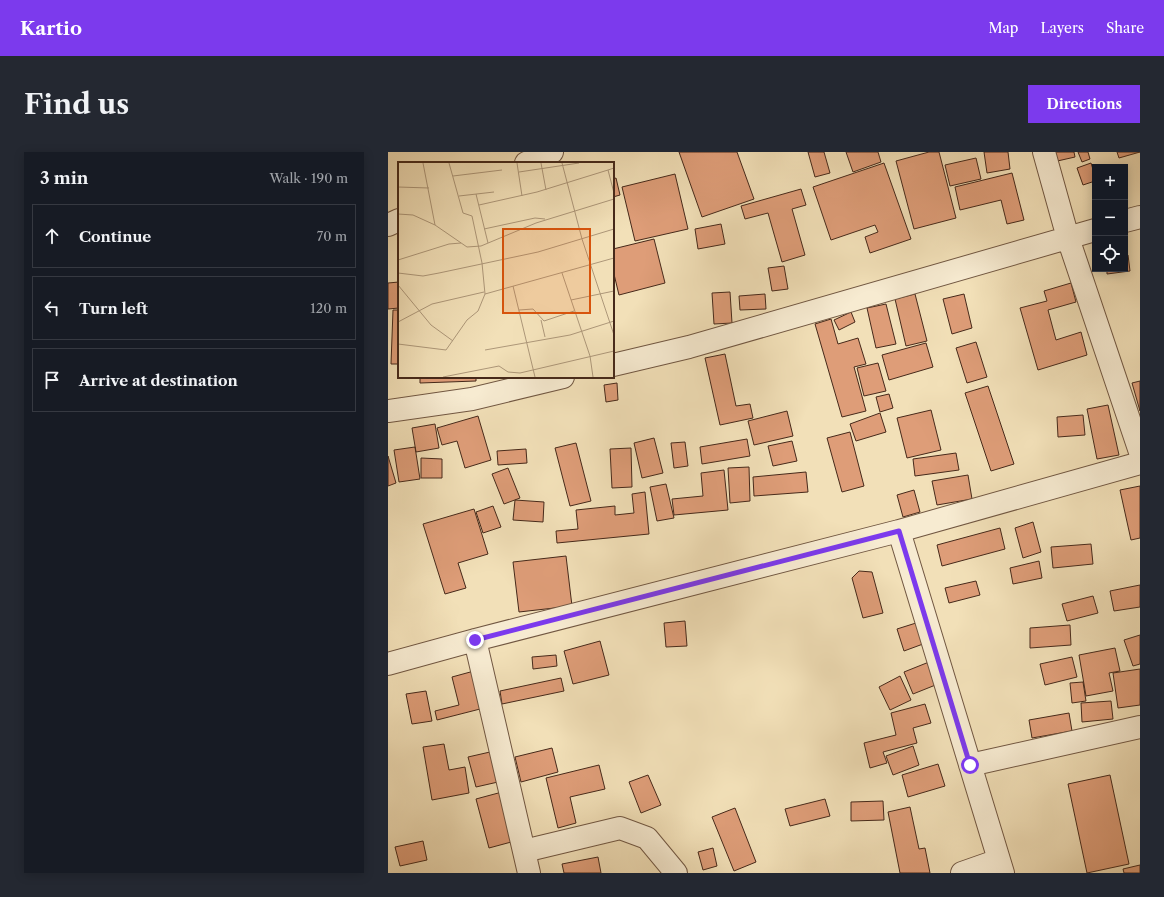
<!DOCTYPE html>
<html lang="en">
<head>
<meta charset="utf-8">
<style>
  body { margin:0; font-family:"Libre Caslon Text",serif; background:#242831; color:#f1f3f6 }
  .controls { position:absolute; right:12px; top:12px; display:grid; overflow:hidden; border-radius:0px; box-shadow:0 2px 10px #0003 }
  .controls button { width:36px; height:36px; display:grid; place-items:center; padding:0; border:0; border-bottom:1px solid #363941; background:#171b24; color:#f1f3f6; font:20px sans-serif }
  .stop { position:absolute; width:12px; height:12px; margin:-9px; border:3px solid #7c3aed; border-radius:50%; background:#fff }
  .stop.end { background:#7c3aed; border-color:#fff; box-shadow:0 1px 4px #0008 }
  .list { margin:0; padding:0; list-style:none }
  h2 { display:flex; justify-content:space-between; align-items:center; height:52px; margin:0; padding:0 16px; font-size:17px }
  h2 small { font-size:13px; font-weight:400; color:#9ea1a6 }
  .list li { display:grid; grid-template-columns:26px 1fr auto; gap:12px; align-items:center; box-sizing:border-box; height:64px; margin:0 8px 8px; padding:0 8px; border:1px solid #363941; border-radius:0px }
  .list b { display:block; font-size:15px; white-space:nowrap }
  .list em { font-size:13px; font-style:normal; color:#9ea1a6 }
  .icon { flex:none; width:22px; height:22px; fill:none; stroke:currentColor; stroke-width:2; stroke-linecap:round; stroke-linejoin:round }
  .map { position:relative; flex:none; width:752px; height:721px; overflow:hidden; border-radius:0px }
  header { display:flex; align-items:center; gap:24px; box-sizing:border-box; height:56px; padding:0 20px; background:#7c3aed; color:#fff }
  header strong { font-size:19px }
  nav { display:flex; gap:22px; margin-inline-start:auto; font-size:14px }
  .intro { display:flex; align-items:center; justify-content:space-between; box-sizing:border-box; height:96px; padding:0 24px }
  h1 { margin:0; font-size:28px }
  .button { padding:10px 18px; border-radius:0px; background:#7c3aed; color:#fff; font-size:14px; font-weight:700 }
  main { display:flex; gap:24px; padding:0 24px }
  aside { flex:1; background:#171b24; border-radius:0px; box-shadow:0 2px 10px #0003 }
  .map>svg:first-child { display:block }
  .building { fill:#de9d78; stroke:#46291a }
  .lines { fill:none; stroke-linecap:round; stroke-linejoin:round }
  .minor-casing { stroke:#715742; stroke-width:24 }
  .minor { stroke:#f7ebd1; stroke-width:22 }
  .route { stroke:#7c3aed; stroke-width:5 }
  .inset-road { fill:none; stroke:#ad9779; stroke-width:1 }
  .view { fill:#d8540d; fill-opacity:0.15; stroke:#d8540d; stroke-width:2 }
  .inset-edge { fill:none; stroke:#46291a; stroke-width:2 }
</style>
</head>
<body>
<header>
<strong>Kartio</strong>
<nav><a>Map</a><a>Layers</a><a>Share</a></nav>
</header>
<div class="intro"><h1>Find us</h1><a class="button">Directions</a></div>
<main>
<aside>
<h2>3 min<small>Walk · 190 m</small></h2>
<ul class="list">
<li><svg class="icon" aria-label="ahead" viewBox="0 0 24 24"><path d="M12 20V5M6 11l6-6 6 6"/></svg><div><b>Continue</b></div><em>70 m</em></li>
<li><svg class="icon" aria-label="left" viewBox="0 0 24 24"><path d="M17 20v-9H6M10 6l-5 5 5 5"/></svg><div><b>Turn left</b></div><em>120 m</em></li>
<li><svg class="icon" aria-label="arrive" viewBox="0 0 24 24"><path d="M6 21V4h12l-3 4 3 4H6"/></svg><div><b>Arrive at destination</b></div></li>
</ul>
</aside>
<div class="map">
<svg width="752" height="721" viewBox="0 0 752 721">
  <rect width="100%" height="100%" fill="#f2e0b8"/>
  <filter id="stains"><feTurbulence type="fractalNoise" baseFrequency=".005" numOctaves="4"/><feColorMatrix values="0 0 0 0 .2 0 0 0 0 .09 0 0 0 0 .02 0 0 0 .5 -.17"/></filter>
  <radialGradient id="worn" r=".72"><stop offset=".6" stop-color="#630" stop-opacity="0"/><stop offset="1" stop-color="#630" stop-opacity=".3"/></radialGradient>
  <path class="building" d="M291 0H349L366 47 314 65Z
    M420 0H436L442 21 427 25Z
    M458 0H490L493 10 465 20Z
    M541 0H551L568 66 526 77 508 9Z
    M596 0H620L622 17 599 21Z
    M662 0H686L687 5 665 10Z
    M690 0H700L702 7 694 10Z
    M729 0H752L731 6Z
    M588 6 593 27 562 34 557 13Z
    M496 11 523 87 482 101 477 85 490 80 487 73 443 88 425 35Z
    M703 11 707 24V29L695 33 689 16Z
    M624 21 636 68 619 72 613 48 572 58 567 35Z
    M287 22 300 77 247 89 234 35Z
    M228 26 232 43 225 45V27Z
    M413 37 418 53 404 57 417 103 394 110 380 61 357 67 353 54Z
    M333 72 337 92 310 97 307 77Z
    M266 87 277 131 231 143 225 118V97Z
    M737 103H740L742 119 719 122V117H737Z
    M396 114 400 137 384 139 380 116Z
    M11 130V156L0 157V131Z
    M683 131 688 150 660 158 668 188 693 180 699 203 650 218 632 156 659 149 656 139Z
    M342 140 344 171 326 172 324 141Z
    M377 142 378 157 352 158 351 144Z
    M527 142 539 189 518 194 507 147Z
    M576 142 584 176 564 182 555 147Z
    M498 152 508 192 488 196 479 156Z
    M5 158H11V212H3Z
    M463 160 467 170 451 178 446 168Z
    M443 167 450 192 470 186 478 212 466 215 478 259 454 265 427 172Z
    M588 190 599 225 579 231 568 196Z
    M538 191 545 215 501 228 494 203Z
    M337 202 348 254 362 252 365 266 332 273 317 206Z
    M490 211 498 239 476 244 469 216Z
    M32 225H88V229L32 231Z
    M752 229V259L744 231Z
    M229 231 230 248 218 250 216 233Z
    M600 234 626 312 603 319 577 241Z
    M501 242 505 256 492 260 488 245Z
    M720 253 731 303 709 307 699 257Z
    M543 258 553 298 519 306 509 266Z
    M399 259 405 284 366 293 360 269Z
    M492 261 498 280 468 289 462 272Z
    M695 263 697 283 670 285 669 265Z
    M90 264 103 308 77 316 69 289 54 293 49 276Z
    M47 272 51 296 28 300 24 276Z
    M462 280 476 334 454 340 439 286Z
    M266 286 275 321 254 326 246 291Z
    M359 287 362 304 314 312 312 295Z
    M404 289 409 309 385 314 380 294Z
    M297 290 300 314 286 316 283 291Z
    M188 291 203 349 182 354 167 296Z
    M27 295 32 327 11 330 6 298Z
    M243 296 244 335 224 336 222 297Z
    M138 297 139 311 110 313 109 299Z
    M568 301 571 318 527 324 525 307Z
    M0 304 8 331 0 334Z
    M33 306 54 307V326H33Z
    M361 315 362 349 342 351 340 316Z
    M120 316 132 346 116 352 104 322Z
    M336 318 340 358 286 363 284 347 315 344 313 321Z
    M418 320 420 340 366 344 365 325Z
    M580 323 584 347 549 353 544 329Z
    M278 332 286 366 269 369 262 335Z
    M752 334V386L743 388 732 338Z
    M526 338 532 360 515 365 509 343Z
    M257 340 261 382 169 391 168 379 190 377 188 358 227 354V363L246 361 244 342Z
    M127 348 156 350 155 370 125 368Z
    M105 354 113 375 95 381 88 360Z
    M86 357 100 402 70 411 78 436 57 442 35 372Z
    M645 370 653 400 635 406 627 376Z
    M612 376 617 397 554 414 549 393Z
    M703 392 705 412 665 416 663 395Z
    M178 404 184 454 131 460 125 410Z
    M651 409 654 426 625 432 622 416Z
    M471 419 484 420 495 461 475 466 464 426Z
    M588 429 592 443 561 451 557 436Z
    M752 433V455L726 459 722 439Z
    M705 444 710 461 679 469 674 452Z
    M297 469 299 494 278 495 276 471Z
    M528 471 535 492 516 499 509 477Z
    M682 473 683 493 642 496V476Z
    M752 483V512L745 514 736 488Z
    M212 489 221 523 185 532 176 499Z
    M727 496 732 519 721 521 725 539 698 544 691 503Z
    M168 503 169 514 145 517 144 505Z
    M684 505 689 525 657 533 652 512Z
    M541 510 550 532 525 542 516 520Z
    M752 517V553L730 556 725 521Z
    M86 519 96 556 49 568 47 559 71 553 64 525Z
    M512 524 523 548 502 558 491 535Z
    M173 526 176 539 114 552 112 539Z
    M695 530 698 549 684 551 682 531Z
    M38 539 44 569 24 572 18 542Z
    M723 549 725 567 694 570 693 551Z
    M537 552 543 571 525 576 529 591 495 600 499 611 482 616 476 591 508 583 503 561Z
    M681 561 684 579 644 586 641 568Z
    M56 592 61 618 77 615 81 641 44 648 35 595Z
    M525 594 531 613 505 623 498 604Z
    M164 596 170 620 133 630 127 605Z
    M102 600 110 630 88 635 80 605Z
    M550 612 557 634 520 645 514 623Z
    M211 613 217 637 182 645 188 671 170 676 158 626Z
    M260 623 273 653 253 661 241 630Z
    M722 623 741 712 699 721 680 632Z
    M114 640 127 689 101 696 88 647Z
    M437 647 442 664 402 674 397 657Z
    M495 649 496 668 463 669V650Z
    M522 655 531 697 537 696 542 721H512L500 660Z
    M347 656 368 710 346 719 324 665Z
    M35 689 39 708 12 714 7 695Z
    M325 696 329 714 315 718 310 700Z
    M210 705 213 721H176L174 712Z
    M752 713V721H736L735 717Z"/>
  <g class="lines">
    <defs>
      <path id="minor" d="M656 0 680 86 752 300
        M138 11 164 0
        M737 69 752 65
        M0 73 11 68
        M225 213 301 195 707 78
        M0 259 84 247 175 225
        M511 379 615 721
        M87 488 141 721
        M0 512 87 488 511 379 752 311
        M582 613 752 575
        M136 699 232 676 259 686 288 721
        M574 721 611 708"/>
    </defs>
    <use href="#minor" class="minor-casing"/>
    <use href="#minor" class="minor"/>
  </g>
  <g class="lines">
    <path class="route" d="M87 488 511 379 582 613"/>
  </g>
  <g transform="translate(10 10)">
    <rect width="216" height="216" fill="#f2e0b8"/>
    <path class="inset-road" d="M25 1 37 63M119 1 124 34M143 1 148 28M164 1 184 77 216 173M216 6 210 8 216 31M121 10 181 1M55 14 104 8M0 25 31 26M78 32 90 81M61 34 96 30M81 43 139 30 210 8M0 52 15 53 37 63 69 85 83 84 138 61 216 37M86 67 137 56 147 57M0 98 51 82 63 81M0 111 25 114 41 111 140 90 216 67M164 111 192 194 195 215M0 123 33 163 55 179M115 124 137 215M87 132 216 96M173 138 216 129M121 148 135 147 146 159 176 149M143 158 147 175M0 160 34 142 86 130M0 182 48 188 69 158 80 149 87 132 84 101 74 54 65 51 51 1M87 188 172 173 216 159M45 215 101 204 110 210 122 211 216 189"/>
    <path class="view" d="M105 67H192V151H105Z"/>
    <rect width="216" height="216" class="inset-edge"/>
  </g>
  <rect width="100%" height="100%" filter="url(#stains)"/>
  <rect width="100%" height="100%" fill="url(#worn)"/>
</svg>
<div class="controls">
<button>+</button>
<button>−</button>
<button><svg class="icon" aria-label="locate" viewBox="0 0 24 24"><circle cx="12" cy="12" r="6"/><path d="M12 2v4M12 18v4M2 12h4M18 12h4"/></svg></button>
</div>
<div class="stop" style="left:582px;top:613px"></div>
<div class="stop end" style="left:87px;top:488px"></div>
</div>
</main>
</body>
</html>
